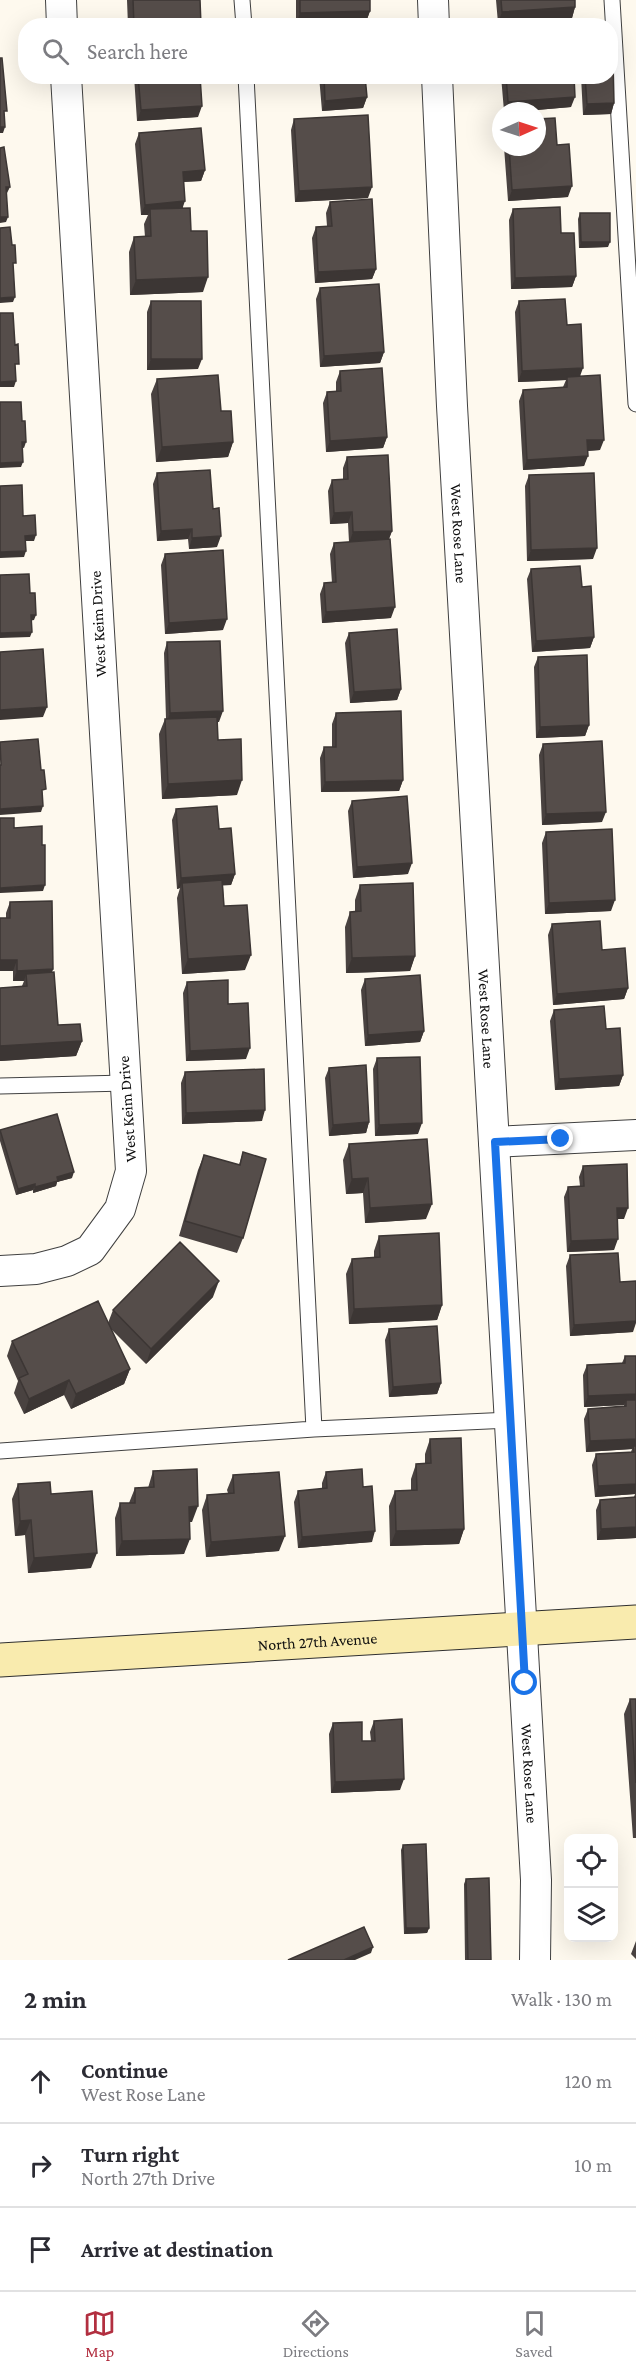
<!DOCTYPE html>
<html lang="en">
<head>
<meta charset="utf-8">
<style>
  body { margin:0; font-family:"Crimson Pro",serif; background:#f7f7f7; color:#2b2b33 }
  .controls { position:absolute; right:18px; bottom:18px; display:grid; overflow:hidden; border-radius:12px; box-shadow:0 6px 24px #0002 }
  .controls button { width:54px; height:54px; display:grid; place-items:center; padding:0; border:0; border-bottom:2px solid #e1e1e2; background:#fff; color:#2b2b33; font:30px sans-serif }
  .compass { position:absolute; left:492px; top:102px; width:54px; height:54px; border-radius:50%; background:#fff; box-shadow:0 6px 24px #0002; rotate:87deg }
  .stop { position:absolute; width:18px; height:18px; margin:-14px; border:4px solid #1a73e8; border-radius:50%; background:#fff }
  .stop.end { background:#1a73e8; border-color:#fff; box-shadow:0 2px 6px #0008 }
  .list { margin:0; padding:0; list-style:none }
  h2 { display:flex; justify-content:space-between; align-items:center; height:78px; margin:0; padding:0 24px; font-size:26px }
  h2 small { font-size:20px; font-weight:400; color:#7c7c81 }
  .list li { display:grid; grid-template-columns:39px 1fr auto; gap:18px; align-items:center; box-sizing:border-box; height:84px; padding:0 24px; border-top:2px solid #e1e1e2 }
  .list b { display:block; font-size:22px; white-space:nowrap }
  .list p { margin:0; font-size:20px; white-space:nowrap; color:#7c7c81 }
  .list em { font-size:20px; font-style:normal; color:#7c7c81 }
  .icon { flex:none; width:33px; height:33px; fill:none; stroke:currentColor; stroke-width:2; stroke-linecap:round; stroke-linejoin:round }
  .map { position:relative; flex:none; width:636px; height:1960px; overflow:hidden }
  .search { position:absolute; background:#fff; box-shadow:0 6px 24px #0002; left:18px; right:18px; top:18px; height:66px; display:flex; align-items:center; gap:15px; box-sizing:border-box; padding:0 21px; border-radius:24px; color:#7c7c81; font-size:22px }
  .sheet { height:330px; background:#fff }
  nav { display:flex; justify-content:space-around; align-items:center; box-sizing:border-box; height:84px; border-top:2px solid #e1e1e2; background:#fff; font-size:16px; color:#7c7c81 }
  nav a { display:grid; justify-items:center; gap:3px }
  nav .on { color:#b22f40 }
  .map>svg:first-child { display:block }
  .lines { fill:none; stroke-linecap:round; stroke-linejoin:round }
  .lane-casing { stroke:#404040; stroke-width:17 }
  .street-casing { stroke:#404040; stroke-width:32 }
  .secondary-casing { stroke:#2f2f2f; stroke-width:35 }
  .lane { stroke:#fff; stroke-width:15 }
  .street { stroke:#fff; stroke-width:30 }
  .secondary { stroke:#f9ebae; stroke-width:33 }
  .wall { fill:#494240 }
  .shaded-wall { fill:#3c3634 }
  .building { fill:#554d4a; stroke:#3c3634; stroke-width:1.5 }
  .route { stroke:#1a73e8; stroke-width:8 }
  .labels { text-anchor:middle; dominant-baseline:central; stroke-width:6; stroke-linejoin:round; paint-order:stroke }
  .street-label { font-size:16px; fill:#0d0d0d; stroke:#fff }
</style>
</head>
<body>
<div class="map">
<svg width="636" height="1960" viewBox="0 0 636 1960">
  <rect width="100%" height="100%" fill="#fef9ee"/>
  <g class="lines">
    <defs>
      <path id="lane" d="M242 0 244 26
        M612 0 636 404
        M246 76 314 1429
        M0 1086 126 1083
        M0 1451 314 1429 511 1420"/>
      <g id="street">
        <path d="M61 0 62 26"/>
        <path d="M433 0 434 26"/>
        <path id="s1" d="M437 76 452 406 536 1880 535 1960"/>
        <path d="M494 1142 636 1135"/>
        <path d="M0 1271 36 1269 67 1261 90 1250 120 1209 131 1171 66 76"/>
      </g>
      <g id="secondary">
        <path id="s2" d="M0 1660 636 1622"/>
      </g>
    </defs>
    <use href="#lane" class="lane-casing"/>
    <use href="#street" class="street-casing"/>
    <use href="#secondary" class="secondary-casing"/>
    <use href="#lane" class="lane"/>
    <use href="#street" class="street"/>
    <use href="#secondary" class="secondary"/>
  </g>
  <path class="wall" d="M127 0H200L201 25 128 26Z
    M296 0H370V11L366 22 296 24Z
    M496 0H575V7L572 18 498 23Z
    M134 76H200L198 117 137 121Z
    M319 76H365L367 97 363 108 322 111Z
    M501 76H574L571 107 525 111H504Z
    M581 76H610L614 103 611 114 583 115Z
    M294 119 368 198 295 202 291 130Z
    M139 133 205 170 201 181 184 182 183 208 191 231 203 292 130 295 129 252 134 237H145L144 224 148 215H141L135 144Z
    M557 145 568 197 508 201 504 147H537Z
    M330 202 376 269 372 279 315 283 312 238 316 227 327 226 326 213Z
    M513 209 561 233 576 276 572 287 511 289 509 220Z
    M580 213 608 247 579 248 578 219Z
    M320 288 384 352 380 363 320 367 316 299Z
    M151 301 198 369 147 370V312Z
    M519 301 567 325 600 450 588 451 584 466 523 470 519 401 523 390 563 387 566 380 518 382 515 312Z
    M340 371 387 437 383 448 326 452 323 403 327 392 336 391V382Z
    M157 379 221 411 233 442 228 457 156 462 151 394Z
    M347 457 392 531 389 539 391 618 322 623 320 594 324 583H332L330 554 334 543 349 542 348 523 330 524 328 491 332 480H343V468Z
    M157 473 213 509 217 547 189 549 188 539 157 541 153 484Z
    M529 475 593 559 527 561 525 486Z
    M165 554 223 630 165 634 161 565Z
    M531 569 582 587 594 637 590 648 532 652 527 579Z
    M349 633 401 689 397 700 350 703 345 643Z
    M167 642 219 722H217L218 740 237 795 162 799 159 734 165 719H166L164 653Z
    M538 657 589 725 585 736 536 738 534 667Z
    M336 713 403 780 399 791 321 792 320 758 324 747H332V724Z
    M543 744 602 822 542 825 539 755Z
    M352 801 408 874 353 878 348 811Z
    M176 809 219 829 235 874 231 885H223L224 906 245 970 182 974 177 898 180 888 177 889 172 820Z
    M546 832 611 911 545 914 542 843Z
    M360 885 415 956 410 971 346 973 345 927 350 912H355V900Z
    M10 902 53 969 52 972 58 1025 82 1041 76 1056 0 1061V988L22 986 24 981H13V971H0V918H6V913Z
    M552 924 628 988 624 999 553 1005 548 935Z
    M365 979 424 1031 420 1042 365 1046 361 990Z
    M187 982 228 1004 246 1059 186 1061 183 993Z
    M554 1010 606 1029 623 1075 619 1086 555 1090 550 1021Z
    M377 1058 418 1134 375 1136 373 1069Z
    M329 1068 369 1122 366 1133 329 1136 325 1078Z
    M185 1072 262 1121 182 1124 181 1083Z
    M0 1130 72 1178 57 1182 56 1186 33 1193V1190L16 1195 0 1141Z
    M349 1144 426 1219 365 1223 363 1193 346 1194 343 1160Z
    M243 1152V1238L237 1253 179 1236 198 1170 204 1155 239 1165Z
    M583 1166 624 1219H617L614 1250 567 1252 564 1197 568 1187 580 1186 579 1177Z
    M379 1236 442 1305 437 1320 349 1324 346 1274 352 1259 374 1257V1251Z
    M570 1255 620 1282 633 1332 570 1336 566 1266Z
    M213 1297 146 1364 111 1329 130 1369 124 1384 71 1409 64 1395 24 1414 14 1393 18 1381 7 1356 12 1341 108 1323 113 1310Z
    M389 1329 441 1383 437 1394 389 1397 385 1340Z
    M625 1356H636V1538L597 1540 596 1510 600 1500 634 1497 635 1494 595 1497 592 1465 596 1454 631 1452 632 1449 586 1452 584 1419 588 1409 624 1406V1405L584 1407 583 1375 587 1365 622 1363Z
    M430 1439 464 1529 459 1544 390 1546 389 1506 395 1491 411 1490V1479L416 1464 425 1463V1454Z
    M153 1471 192 1522H189L184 1554 116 1556 115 1518 120 1503H129L135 1488H148Z
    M326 1472 363 1487 372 1542 298 1548 294 1502 298 1491 322 1489V1483Z
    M233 1475 279 1551 206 1557 202 1510 207 1495 228 1493 227 1490Z
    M18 1484 51 1494 91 1568 28 1573 25 1535 15 1536 12 1499Z
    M630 1699H636V1838H633L624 1714Z
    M374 1721 400 1790 331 1793 329 1734 333 1723 362 1741H371L370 1732Z
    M403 1845 429 1928 427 1933 404 1934 401 1850Z
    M466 1879 491 1960H465L464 1884Z
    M636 1941V1959L631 1954Z"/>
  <path class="shaded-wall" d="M575 7 572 18 498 23 502 12Z
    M370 11 366 22 296 24 300 13Z
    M367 97 363 108 322 111 325 101Z
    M575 97 571 107 525 111H505L508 102Z
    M614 103 611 114 583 115 587 104Z
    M202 106 198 117 137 121 141 110Z
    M0 127H5L3 133H0Z
    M205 170 201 181 179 182 183 172Z
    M572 186 568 197 508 201 512 190Z
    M6 187H10L7 193H3Z
    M372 187 368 198 295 202 299 191Z
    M185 201 181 212 150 209 148 215H141L145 205Z
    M0 217H8L6 222 0 223Z
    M581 242H610L608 247 579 248Z
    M376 269 372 279 315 283 318 272Z
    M576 276 572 287 511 289 515 278Z
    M208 277 203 292 130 295 136 280Z
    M15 297 13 302 0 303V298Z
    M384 352 380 363 320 367 324 356Z
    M151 359H202L198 369 147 370Z
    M583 368 579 379 567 377 566 380 518 382 522 371Z
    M16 381 14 387H0V382Z
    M387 437 383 448 326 452 330 441Z
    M587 440H604L600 450 583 451Z
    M22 442H26L24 448 20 447Z
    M233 442 228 457 156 462 162 447Z
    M588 456 584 466 523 470 527 460Z
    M23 462 21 467 0 468V463Z
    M352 512 348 523 330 524 334 513Z
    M192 529 188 539 157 541 161 531Z
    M392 531 388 541 349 543 353 532Z
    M36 535 34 541H23L25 536Z
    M221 536 217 547 189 549 192 538Z
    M597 548 593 559 527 561 531 550Z
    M26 551 24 557 0 558V552Z
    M395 607 391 618 322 623 326 612Z
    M31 615H36L34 620 29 621Z
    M227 619 223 630 165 634 169 623Z
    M32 632 30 637 0 638V633Z
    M594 637 590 648 532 652 536 641Z
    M401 689 397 700 350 703 354 692Z
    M47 707 43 717 0 720V710Z
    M223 711 219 722 166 724 170 713Z
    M589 725 585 736 536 738 540 727Z
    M242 780 237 795 162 799 168 784Z
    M403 780 399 791 321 792 325 782Z
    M43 806 41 812 0 815V809Z
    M606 812 602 822 542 825 546 814Z
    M412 863 408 874 353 878 357 867Z
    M235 874 231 885 183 888 182 883 180 888 177 889 181 878Z
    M45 885 43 891 0 893V888Z
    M615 900 611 911 545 914 549 903Z
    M251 955 245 970 182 974 188 959Z
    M415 956 410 971 346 973 352 958Z
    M0 960H17L13 971H0Z
    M53 969 49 980 26 974 24 981H13L17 971Z
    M628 988 624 999 553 1005 557 994Z
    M424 1031 420 1042 365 1046 368 1035Z
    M82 1041 76 1056 0 1061V1046Z
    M250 1048 246 1059 186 1061 190 1051Z
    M623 1075 619 1086 555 1090 559 1079Z
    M265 1110 262 1121 182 1124 186 1113Z
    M369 1122 366 1133 329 1136 333 1125Z
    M422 1123 418 1134 375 1136 379 1125Z
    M74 1172 72 1178 57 1182 56 1186 33 1193 35 1187 57 1177Z
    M368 1178 363 1193 346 1194 352 1179Z
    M35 1184 33 1190 16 1195 18 1189Z
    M432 1204 426 1219 365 1223 370 1208Z
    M617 1208H628L624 1219H613Z
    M618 1239 614 1250 567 1252 571 1241Z
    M219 1281 213 1297 146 1364 151 1349Z
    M442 1305 437 1320 349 1324 354 1309Z
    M636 1311V1323L633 1332 570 1336 574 1325Z
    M130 1369 124 1384 71 1409 76 1394Z
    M69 1380 64 1395 24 1414 29 1399Z
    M441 1383 437 1394 389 1397 393 1387Z
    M636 1394V1405L626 1400 624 1405 584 1407 588 1396Z
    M636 1439V1449L633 1446 632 1449 586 1452 590 1441Z
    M636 1484V1491L635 1494 595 1497 598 1486Z
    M198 1506 192 1522H183L189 1507Z
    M31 1520 25 1535 15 1536 20 1521Z
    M636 1527V1538L597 1540 601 1529Z
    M464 1529 459 1544 390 1546 396 1531Z
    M375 1531 372 1542 298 1548 302 1537Z
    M285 1536 279 1551 206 1557 211 1542Z
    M190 1539 184 1554 116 1556 122 1541Z
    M97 1553 91 1568 28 1573 34 1558Z
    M404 1779 400 1790 331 1793 335 1782Z
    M406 1928H429L427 1933 404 1934Z
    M373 1947 371 1953 355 1960H344Z"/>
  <path class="building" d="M133 0H200L201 25 134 26Z
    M300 0H370V11L300 13Z
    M501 0H575V7L502 12Z
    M0 58H2L7 111H4L5 127H0Z
    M610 60H613L614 103 587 104 585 76H610Z
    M138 76H200L202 106 141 110Z
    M324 76H365L367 97 325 101Z
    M506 76H574L575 97 508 102Z
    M368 115 372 187 299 191 294 119Z
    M555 118 557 145 569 144 572 186 512 190 509 147H537V119Z
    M201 128 205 170 183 172 185 201 145 205 139 133Z
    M4 147 10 187H6L8 217H0V148Z
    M372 199 376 269 318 272 316 227 332 226 330 202Z
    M560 207 561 233H574L576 276 515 278 513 209Z
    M190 208 191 231H207L208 277 136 280 134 237 151 236 150 209Z
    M580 213H610V242H581Z
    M10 227 12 245H15L16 263H13L15 297 0 298V228Z
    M379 284 384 352 324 356 320 288Z
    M565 299 567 325 581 324 583 368 522 371 519 301Z
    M151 301H201L202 359H151Z
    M0 313H13L15 345 18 344 19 364H15L16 381 0 382Z
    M382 368 387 437 330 441 327 392 341 391 340 371Z
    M218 375 221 411H231L233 442 162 447 157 379Z
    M600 375 604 440H587L588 456 527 460 523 390 567 387V377Z
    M0 402H21L22 421H25L26 442H22L23 462 0 463Z
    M388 455 392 531 353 532 352 512 334 513 332 480 348 479 347 457Z
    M210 470 213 509 219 508 221 536 192 538V529L161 531 157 473Z
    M594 473 597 548 531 550 529 475Z
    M22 485 23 516 35 515 36 535 25 536 26 551 0 552V486Z
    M390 539 395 607 326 612 324 583 336 582 334 543Z
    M223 550 227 619 169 623 165 554Z
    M580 566 582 587 591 586 594 637 536 641 531 569Z
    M29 574 30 593H35L36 615H31L32 632 0 633V575Z
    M397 629 401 689 354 692 349 633Z
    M220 641 223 711 170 713 167 642Z
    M43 649 47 707 0 710V652Z
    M587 655 589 725 540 727 538 657Z
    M401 711 403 780 325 782 324 747H336V713Z
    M217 717 218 740 241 739 242 780 168 784 165 719Z
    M38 739 41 770H44L46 789 42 790 43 806 0 809V765H1L0 742Z
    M602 741 606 812 546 814 543 744Z
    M407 796 412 863 357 867 352 801Z
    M217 806 219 829 231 828 235 874 181 878 176 809Z
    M0 818H14V828L42 826V845H45V885L0 888Z
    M612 829 615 900 549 903 546 832Z
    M222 880 224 906 247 905 251 955 188 959 182 883Z
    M413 883 415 956 352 958 350 912 361 911 360 885Z
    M52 901 53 969 17 971V960H0V918H10V902Z
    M600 921 602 950 625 948 628 988 557 994 552 924Z
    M54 972 58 1025 80 1024 82 1041 0 1046V988L27 986 26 974Z
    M420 975 424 1031 368 1035 365 979Z
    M228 980V1004L248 1003 250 1048 190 1051 187 982Z
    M604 1006 606 1029 620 1028 623 1075 559 1079 554 1010Z
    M420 1057 422 1123 379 1125 377 1058Z
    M366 1065 369 1122 333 1125 329 1068Z
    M264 1069 265 1110 186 1113 185 1072Z
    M57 1114 74 1172 57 1177 58 1181 35 1187V1184L18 1189 0 1130Z
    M427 1139 432 1204 370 1208 368 1178 352 1179 349 1144Z
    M243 1152 266 1159 243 1238 185 1221 204 1155 240 1165Z
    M627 1164 628 1208H617L618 1239 571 1241 568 1187 584 1186 583 1166Z
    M439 1233 442 1305 354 1309 352 1259 380 1257 379 1236Z
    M180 1242 219 1281 151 1349 113 1310Z
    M618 1253 620 1282 636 1281V1321L574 1325 570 1255Z
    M98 1301 130 1369 76 1394 69 1380 29 1399 19 1378 28 1374 12 1341Z
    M437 1326 441 1383 393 1387 389 1329Z
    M625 1356H636V1394L588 1396 587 1365 625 1363Z
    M626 1400H636V1439L590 1441 588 1409 626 1406Z
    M461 1438 464 1529 396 1531 395 1491 417 1490 416 1464 431 1463 430 1439Z
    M633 1446H636V1484L598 1486 596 1454 634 1452Z
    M197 1469 198 1506 189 1507 190 1539 122 1541 120 1503H135V1488L154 1487 153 1471Z
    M362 1469 363 1487 372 1486 375 1531 302 1537 298 1491 327 1488 326 1472Z
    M279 1472 285 1536 211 1542 207 1495 234 1493 233 1475Z
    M50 1482 51 1494 92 1491 97 1553 34 1558 31 1520 20 1521 18 1484Z
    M636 1497V1527L601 1529 600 1500Z
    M630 1699H636V1783Z
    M402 1719 404 1779 335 1782 333 1723 362 1722V1741H375L374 1721Z
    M426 1844 429 1928H406L403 1845Z
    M489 1878 491 1960H468L466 1879Z
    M364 1927 373 1947 344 1960H288Z"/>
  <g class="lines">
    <path class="route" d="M525 1683 495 1142 561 1139"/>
  </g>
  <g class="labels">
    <g class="street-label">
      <text stroke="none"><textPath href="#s1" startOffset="458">West Rose Lane</textPath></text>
      <text transform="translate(98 624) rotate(-93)">West Keim Drive</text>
      <text stroke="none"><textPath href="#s1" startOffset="944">West Rose Lane</textPath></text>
      <text transform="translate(127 1109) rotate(-94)">West Keim Drive</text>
      <text stroke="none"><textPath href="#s2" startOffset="318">North 27th Avenue</textPath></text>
      <text stroke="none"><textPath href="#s1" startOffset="1700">West Rose Lane</textPath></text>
    </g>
  </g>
</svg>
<div class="controls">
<button><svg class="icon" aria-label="locate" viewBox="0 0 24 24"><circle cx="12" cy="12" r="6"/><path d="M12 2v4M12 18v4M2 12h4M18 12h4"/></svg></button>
<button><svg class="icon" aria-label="layers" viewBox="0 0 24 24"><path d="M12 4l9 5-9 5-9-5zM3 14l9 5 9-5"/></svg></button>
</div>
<svg class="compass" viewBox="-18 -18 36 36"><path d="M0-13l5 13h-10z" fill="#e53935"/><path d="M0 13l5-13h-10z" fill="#7c7c81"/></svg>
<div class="stop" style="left:525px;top:1683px"></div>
<div class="stop end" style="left:561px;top:1139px"></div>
<div class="search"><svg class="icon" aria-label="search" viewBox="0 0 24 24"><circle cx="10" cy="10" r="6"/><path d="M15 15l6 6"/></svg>Search here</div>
</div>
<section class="sheet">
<h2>2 min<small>Walk · 130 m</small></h2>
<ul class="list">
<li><svg class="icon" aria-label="ahead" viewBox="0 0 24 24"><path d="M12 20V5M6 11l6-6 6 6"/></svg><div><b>Continue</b><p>West Rose Lane</p></div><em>120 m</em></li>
<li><svg class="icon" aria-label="right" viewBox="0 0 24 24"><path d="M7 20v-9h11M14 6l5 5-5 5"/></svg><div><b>Turn right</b><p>North 27th Drive</p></div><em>10 m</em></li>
<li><svg class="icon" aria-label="arrive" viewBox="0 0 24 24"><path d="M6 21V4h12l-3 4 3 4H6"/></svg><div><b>Arrive at destination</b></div></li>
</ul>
</section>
<nav>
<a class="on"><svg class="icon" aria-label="map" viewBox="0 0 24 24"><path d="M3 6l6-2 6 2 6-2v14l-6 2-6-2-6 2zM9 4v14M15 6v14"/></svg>Map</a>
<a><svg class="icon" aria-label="directions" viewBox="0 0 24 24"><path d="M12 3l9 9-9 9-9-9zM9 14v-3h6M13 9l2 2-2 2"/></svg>Directions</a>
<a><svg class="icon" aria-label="saved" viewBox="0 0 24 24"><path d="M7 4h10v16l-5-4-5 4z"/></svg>Saved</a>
</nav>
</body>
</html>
